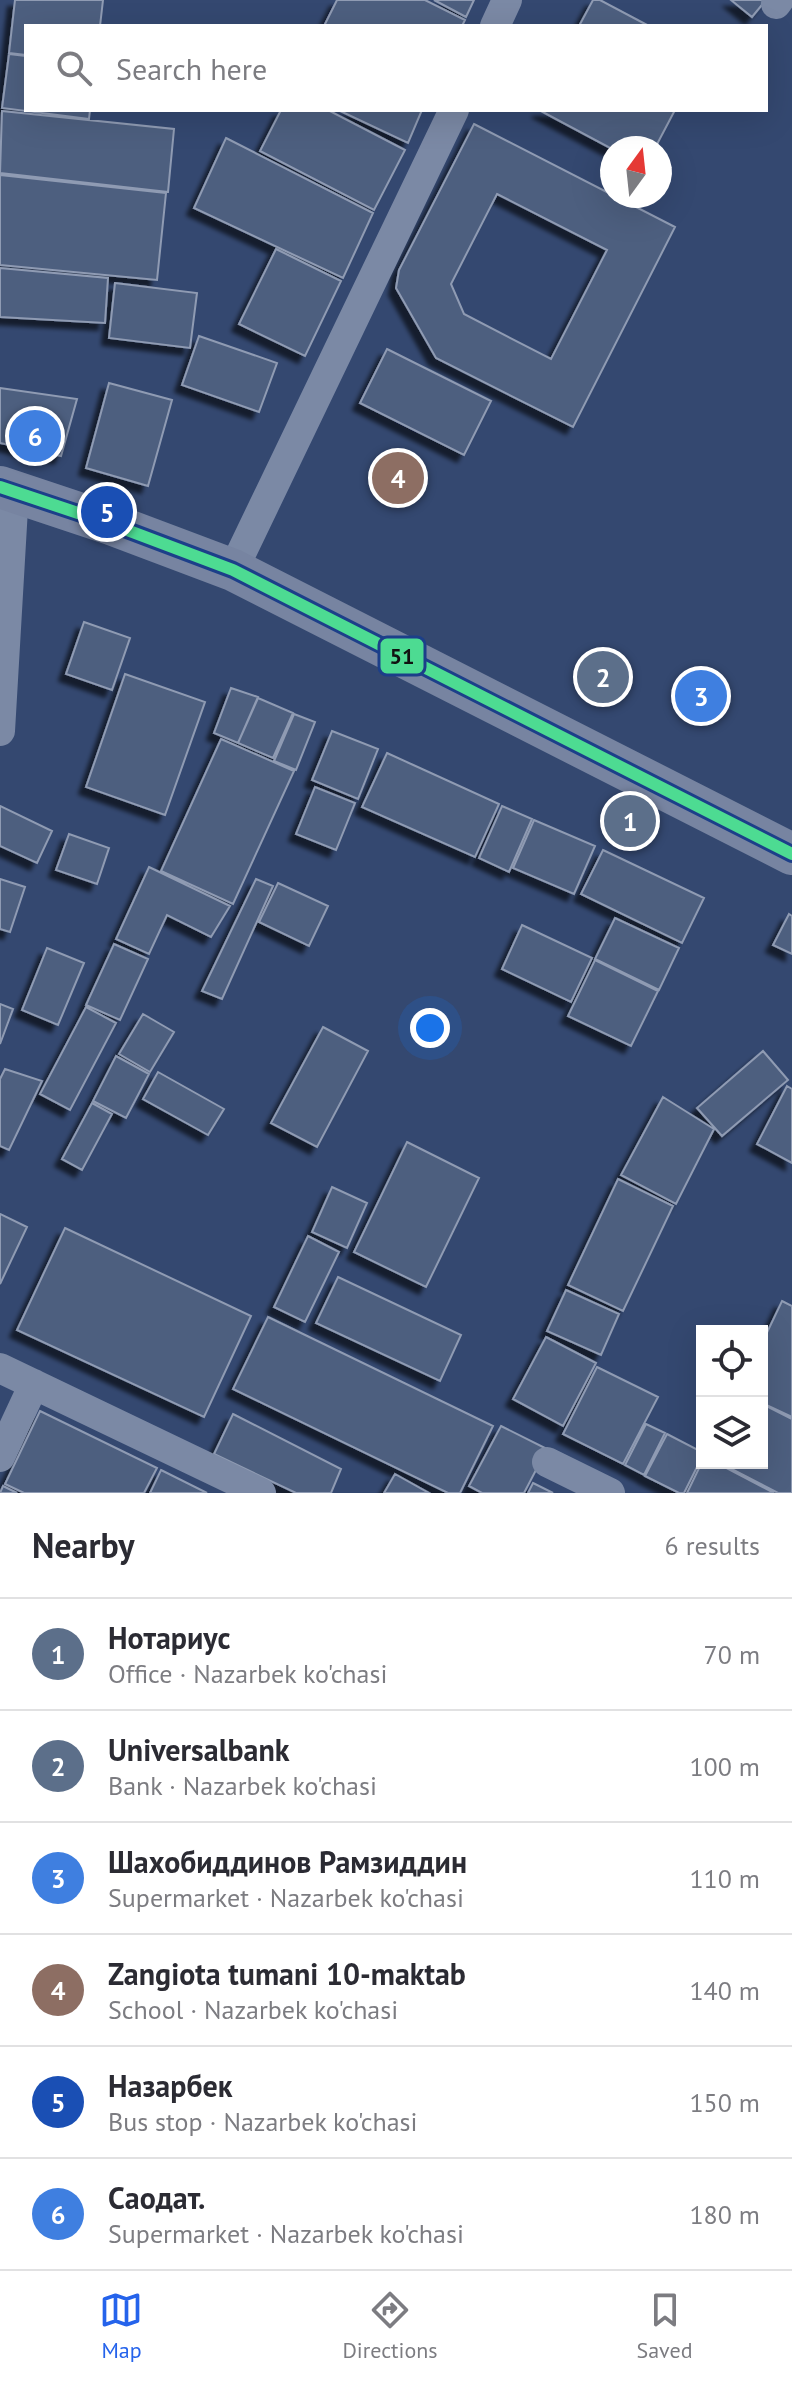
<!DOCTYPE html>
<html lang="en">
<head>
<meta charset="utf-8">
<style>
  body { margin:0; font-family:"PT Sans",sans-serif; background:#f2f2f3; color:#2b2b33 }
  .controls { position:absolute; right:24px; bottom:24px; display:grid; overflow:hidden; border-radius:0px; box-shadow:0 8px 32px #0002 }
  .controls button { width:72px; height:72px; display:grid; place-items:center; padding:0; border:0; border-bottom:2px solid #e1e1e2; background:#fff; color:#2b2b33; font:40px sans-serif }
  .compass { position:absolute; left:600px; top:136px; width:72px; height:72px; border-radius:50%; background:#fff; box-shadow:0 8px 32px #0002; rotate:15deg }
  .you { position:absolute; left:430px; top:1028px; width:28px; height:28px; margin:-20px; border:6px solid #fff; border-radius:50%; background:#1a73e8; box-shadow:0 0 0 12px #1a73e833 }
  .badge { display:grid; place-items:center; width:52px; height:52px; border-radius:50%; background:#2563eb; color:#fff; font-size:26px; font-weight:700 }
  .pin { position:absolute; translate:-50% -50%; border:4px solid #fff; box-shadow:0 2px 8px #0006 }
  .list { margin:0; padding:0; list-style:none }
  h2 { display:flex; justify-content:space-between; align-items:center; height:104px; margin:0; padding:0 32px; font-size:34px }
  h2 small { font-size:26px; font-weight:400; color:#7c7c81 }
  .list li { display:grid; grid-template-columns:52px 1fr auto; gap:24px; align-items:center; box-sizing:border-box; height:112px; padding:0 32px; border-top:2px solid #e1e1e2 }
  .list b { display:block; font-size:30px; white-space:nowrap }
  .list p { margin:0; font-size:26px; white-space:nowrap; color:#7c7c81 }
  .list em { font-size:26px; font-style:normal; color:#7c7c81 }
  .icon { flex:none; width:44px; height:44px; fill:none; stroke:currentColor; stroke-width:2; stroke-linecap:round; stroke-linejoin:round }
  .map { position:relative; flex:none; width:792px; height:1493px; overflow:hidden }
  .search { position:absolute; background:#fff; box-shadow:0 8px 32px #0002; left:24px; right:24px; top:24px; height:88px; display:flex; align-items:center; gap:20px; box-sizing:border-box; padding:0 28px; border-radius:0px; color:#7c7c81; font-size:30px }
  .sheet { height:776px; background:#fff }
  nav { display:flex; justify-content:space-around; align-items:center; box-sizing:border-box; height:112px; border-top:2px solid #e1e1e2; background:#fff; font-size:22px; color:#7c7c81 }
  nav a { display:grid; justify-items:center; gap:4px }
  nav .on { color:#2563eb }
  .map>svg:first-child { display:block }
  .building { fill:#4e5f7f; stroke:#8f9bb3; stroke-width:2; fill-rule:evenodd; filter:url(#shadow) }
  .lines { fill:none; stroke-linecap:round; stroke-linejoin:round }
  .street { stroke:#7b89a5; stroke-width:30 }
  .secondary { stroke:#7784a1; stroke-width:42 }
  .bus-1-casing { stroke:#1c3f89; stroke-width:18 }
  .bus-1 { stroke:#4ddb92; stroke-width:12 }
  .line-badge { stroke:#1c3f89; stroke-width:3 }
  .pale-badge-label { font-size:22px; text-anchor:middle; font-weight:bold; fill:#111 }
</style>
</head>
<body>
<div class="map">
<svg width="792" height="1493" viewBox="0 0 792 1493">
  <defs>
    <filter id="shadow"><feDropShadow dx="-7" dy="7" stdDeviation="2" flood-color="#0009"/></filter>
  </defs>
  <rect width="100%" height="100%" fill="#344870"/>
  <path class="building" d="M15 0H103L100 26H26V55L9 53Z
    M337 0H425L465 20 462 26H324Z
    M434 0H474L466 17Z
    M593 0H600L649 26H579Z
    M731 0H766L752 17Z
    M9 54 26 56V110H90L89 119 2 108Z
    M281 110H328L405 150 374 210 260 151Z
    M338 110H422L408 143Z
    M539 110H675L655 148 612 149Z
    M2 111 174 129 168 192 0 173Z
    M474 124 675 227 573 427 436 358 396 288 399 270ZM497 194 607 250 551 359 464 314 451 284Z
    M226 138 373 213 343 278 194 208Z
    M0 175 166 193 157 280 0 265Z
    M276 249 341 281 305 356 239 324Z
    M0 268 108 278 105 323 0 317Z
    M115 283 197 293 190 348 109 338Z
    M199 336 277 363 259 412 182 385Z
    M387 349 491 401 464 455 360 403Z
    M109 383 172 400 148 486 86 468Z
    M0 388 77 399 61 456 0 443Z
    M84 622 130 638 112 690 66 674Z
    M125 674 205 702 165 815 86 787Z
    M231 688 258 697 238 743 214 733Z
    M258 698 293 713 273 758 238 743Z
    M294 714 315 722 296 770 274 761Z
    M332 731 378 749 358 799 312 780Z
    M221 739 294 771 233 904 161 871Z
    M387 753 499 804 475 857 362 807Z
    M315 787 355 803 336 850 296 834Z
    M0 806 52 831 37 863 0 846Z
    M502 806 532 819 509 872 479 858Z
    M534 820 595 846 574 894 513 868Z
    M69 834 109 848 97 884 56 870Z
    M603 850 704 898 682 943 581 894Z
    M149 867 230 906 211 937 167 915 149 954 116 939Z
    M0 879 25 887 10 932 0 929Z
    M256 879 273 886 222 999 202 991Z
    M278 883 328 906 309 946 259 922Z
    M789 914 792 916V954L773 945Z
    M615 918 679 948 659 990 595 959Z
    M522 925 592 958 571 1002 502 969Z
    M114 944 148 959 120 1020 86 1005Z
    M47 948 84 963 58 1025 22 1010Z
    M595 960 658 991 631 1046 568 1016Z
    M0 1004 13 1009 0 1044Z
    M86 1007 116 1023 70 1110 40 1094Z
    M143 1014 174 1032 150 1072 119 1054Z
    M323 1027 368 1051 317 1147 271 1123Z
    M763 1051 788 1080 722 1136 697 1108Z
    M116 1056 149 1074 126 1118 93 1101Z
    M5 1069 42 1081 9 1150 0 1146V1079Z
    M158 1072 224 1109 208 1135 143 1099Z
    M787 1086 792 1089V1163L757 1144Z
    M663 1097 714 1129 676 1204 621 1175Z
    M92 1103 112 1114 82 1170 62 1159Z
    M407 1142 479 1178 426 1287 354 1252Z
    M618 1179 673 1206 623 1311 568 1285Z
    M332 1187 367 1203 347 1248 312 1232Z
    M0 1214 27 1227 0 1284Z
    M65 1228 251 1316 204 1417 17 1330Z
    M308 1236 339 1252 305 1322 274 1307Z
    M338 1277 461 1335 440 1381 316 1323Z
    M566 1290 619 1314 601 1355 547 1331Z
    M782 1301 792 1306V1417L762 1403V1343Z
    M268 1317 493 1426 460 1493H448L233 1389Z
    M546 1337 596 1363 563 1426 513 1399Z
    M597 1367 658 1397 623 1464 563 1434Z
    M762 1404 792 1419V1493H778L720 1463H762Z
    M40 1411 157 1468 144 1493H24L5 1484Z
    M233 1414 341 1469 331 1493H296L214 1454Z
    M646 1424 665 1433 644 1475 625 1465Z
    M501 1426 547 1449 524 1493H482L469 1486Z
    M667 1434 702 1452V1457L684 1493H679L645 1476Z
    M702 1462 717 1463 774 1493H687Z
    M161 1470 207 1493H150Z
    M395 1474 429 1493H384Z
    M533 1483 553 1493H528Z
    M3 1486 17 1493H0Z"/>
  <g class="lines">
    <path class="street" d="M776 4 779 0
      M495 26 507 0
      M233 570 454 110
      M0 731 14 491
      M0 1368 261 1493
      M0 1457 34 1384
      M547 1462 610 1493"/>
    <path class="secondary" d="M0 487 111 524 233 570 792 854"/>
    <defs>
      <path id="bus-1" d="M0 487 111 524 233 570 792 854"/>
    </defs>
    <use href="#bus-1" class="bus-1-casing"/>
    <use href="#bus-1" class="bus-1"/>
  </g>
  <rect class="line-badge" x="379" y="637" width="46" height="38" rx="8" fill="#4ddb92"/>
  <g class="pale-badge-label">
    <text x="402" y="664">51</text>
  </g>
</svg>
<div class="controls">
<button><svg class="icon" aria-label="locate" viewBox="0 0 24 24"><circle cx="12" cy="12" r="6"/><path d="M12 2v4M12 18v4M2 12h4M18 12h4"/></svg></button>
<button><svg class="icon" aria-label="layers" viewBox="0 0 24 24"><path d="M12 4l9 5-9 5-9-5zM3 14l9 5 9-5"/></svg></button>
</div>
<svg class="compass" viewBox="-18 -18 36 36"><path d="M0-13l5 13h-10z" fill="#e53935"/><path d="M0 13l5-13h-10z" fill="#7c7c81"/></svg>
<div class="you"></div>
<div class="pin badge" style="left:630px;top:821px;background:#5c6f8a">1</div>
<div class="pin badge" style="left:603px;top:677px;background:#5c6f8a">2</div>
<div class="pin badge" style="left:701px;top:696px;background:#3f7fe0">3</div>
<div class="pin badge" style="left:398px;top:478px;background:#8d6e63">4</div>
<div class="pin badge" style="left:107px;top:512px;background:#1a4fb4">5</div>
<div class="pin badge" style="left:35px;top:436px;background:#3f7fe0">6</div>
<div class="search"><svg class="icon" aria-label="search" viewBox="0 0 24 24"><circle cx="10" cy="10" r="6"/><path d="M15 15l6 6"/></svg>Search here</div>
</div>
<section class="sheet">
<h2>Nearby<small>6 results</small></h2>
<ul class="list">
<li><span class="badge" style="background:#5c6f8a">1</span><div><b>Нотариус</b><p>Office · Nazarbek ko'chasi</p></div><em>70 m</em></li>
<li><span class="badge" style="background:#5c6f8a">2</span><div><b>Universalbank</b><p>Bank · Nazarbek ko'chasi</p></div><em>100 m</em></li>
<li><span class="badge" style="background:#3f7fe0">3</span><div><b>Шахобиддинов Рамзиддин</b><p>Supermarket · Nazarbek ko'chasi</p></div><em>110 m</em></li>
<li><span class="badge" style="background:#8d6e63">4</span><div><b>Zangiota tumani 10-maktab</b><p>School · Nazarbek ko'chasi</p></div><em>140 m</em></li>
<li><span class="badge" style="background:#1a4fb4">5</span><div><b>Назарбек</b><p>Bus stop · Nazarbek ko'chasi</p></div><em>150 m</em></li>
<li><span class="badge" style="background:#3f7fe0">6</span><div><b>Саодат.</b><p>Supermarket · Nazarbek ko'chasi</p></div><em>180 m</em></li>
</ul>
</section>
<nav>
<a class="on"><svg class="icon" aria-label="map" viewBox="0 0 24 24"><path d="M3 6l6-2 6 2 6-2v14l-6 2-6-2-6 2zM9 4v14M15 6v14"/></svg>Map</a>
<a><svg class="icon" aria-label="directions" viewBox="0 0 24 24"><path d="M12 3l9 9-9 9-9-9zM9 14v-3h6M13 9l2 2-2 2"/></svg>Directions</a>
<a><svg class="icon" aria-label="saved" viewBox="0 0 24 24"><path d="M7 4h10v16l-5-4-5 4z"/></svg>Saved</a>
</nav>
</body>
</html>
